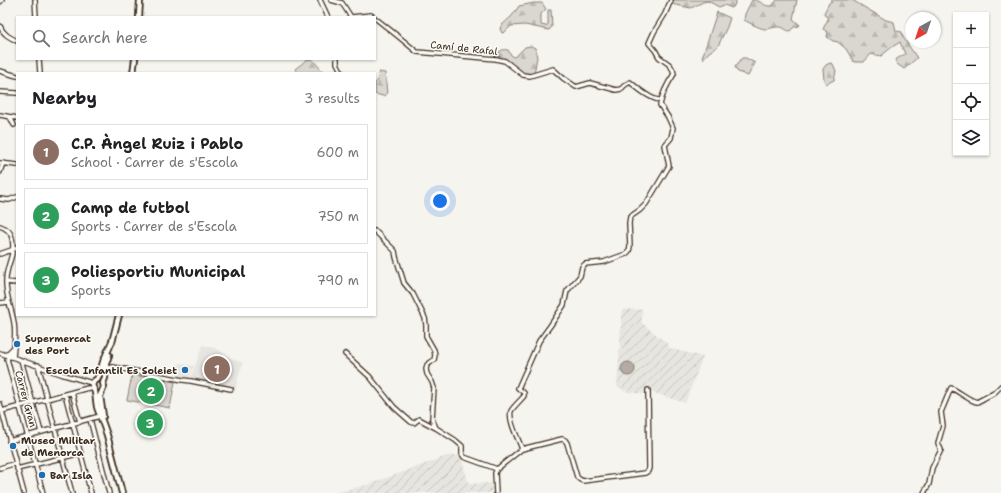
<!DOCTYPE html>
<html lang="en">
<head>
<meta charset="utf-8">
<style>
  body { margin:0; font-family:"Shantell Sans",sans-serif; background:#f6f6f6; color:#202124 }
  .controls { position:absolute; right:12px; top:12px; display:grid; overflow:hidden; border-radius:0px; box-shadow:0 1px 3px #0004 }
  .controls button { width:36px; height:36px; display:grid; place-items:center; padding:0; border:0; border-bottom:1px solid #e0e0e0; background:#fff; color:#202124; font:20px sans-serif }
  .compass { position:absolute; left:905px; top:12px; width:36px; height:36px; border-radius:50%; background:#fff; box-shadow:0 1px 3px #0004; rotate:220deg }
  .you { position:absolute; left:440px; top:201px; width:14px; height:14px; margin:-10px; border:3px solid #fff; border-radius:50%; background:#1a73e8; box-shadow:0 0 0 6px #1a73e833 }
  .badge { display:grid; place-items:center; width:26px; height:26px; border-radius:50%; background:#1f6fb2; color:#fff; font-size:13px; font-weight:700 }
  .pin { position:absolute; translate:-50% -50%; border:2px solid #fff; box-shadow:0 1px 4px #0006 }
  .list { margin:0; padding:0; list-style:none }
  h2 { display:flex; justify-content:space-between; align-items:center; height:52px; margin:0; padding:0 16px; font-size:17px }
  h2 small { font-size:13px; font-weight:400; color:#757577 }
  .list li { display:grid; grid-template-columns:26px 1fr auto; gap:12px; align-items:center; box-sizing:border-box; height:56px; margin:0 8px 8px; padding:0 8px; border:1px solid #e0e0e0; border-radius:0px }
  .list b { display:block; font-size:15px; white-space:nowrap }
  .list p { margin:0; font-size:13px; white-space:nowrap; color:#757577 }
  .list em { font-size:13px; font-style:normal; color:#757577 }
  .icon { flex:none; width:22px; height:22px; fill:none; stroke:currentColor; stroke-width:2; stroke-linecap:round; stroke-linejoin:round }
  .map { position:relative; flex:none; width:1001px; height:493px; overflow:hidden }
  .search { position:absolute; background:#fff; box-shadow:0 1px 3px #0004; left:16px; top:16px; width:360px; height:44px; display:flex; align-items:center; gap:10px; box-sizing:border-box; padding:0 14px; border-radius:0px; color:#757577; font-size:15px }
  .panel { position:absolute; background:#fff; box-shadow:0 1px 3px #0004; left:16px; top:72px; width:360px; height:244px; border-radius:0px }
  .map>svg:first-child { display:block }
  .built { fill:#e7e5df }
  .industrial { fill:url(#industrial-furrows) }
  .forest { fill:url(#forest-firs); stroke:#8a8077 }
  .pitch { fill:#dad6d0; stroke:#8a8077 }
  .water { fill:#b4aca4; stroke:#84786e }
  .lines { fill:none; stroke-linecap:round; stroke-linejoin:round }
  .minor-casing { stroke:#3b2a1e; stroke-width:6 }
  .secondary-casing { stroke:#3b2a1e; stroke-width:8 }
  .minor { stroke:#fdfcf7; stroke-width:3.5 }
  .secondary { stroke:#fdfcf7; stroke-width:4.5 }
  .poi-dot { fill:#1f6fb2; stroke:#fdfcf7; stroke-width:1.5 }
  .labels { text-anchor:middle; dominant-baseline:central; stroke-width:3; stroke-linejoin:round; paint-order:stroke }
  .street-label { font-size:10px; fill:#3b2a1e; stroke:#fdfcf7 }
  .poi-label { font-size:10px; font-weight:bold; fill:#3b2a1e; stroke:#fdfcf7; text-anchor:start }
</style>
</head>
<body>
<div class="map">
<svg width="1001" height="493" viewBox="0 0 1001 493">
  <defs>
    <pattern id="industrial-furrows" width="10" height="10" patternUnits="userSpaceOnUse"><rect width="10" height="10" fill="#e7e5df"/><path d="M-1 1l2-2M0 10L10 0M9 11l2-2" fill="none" stroke="#c7c5bf"/></pattern>
    <pattern id="forest-firs" width="22" height="20" patternUnits="userSpaceOnUse"><rect width="22" height="20" fill="#dad6d0"/><path d="M5 1l3.5 6h-7zM16 11l3.5 6h-7z" fill="#bcb8b2"/></pattern>
  </defs>
  <rect width="100%" height="100%" fill="#f5f4ee"/>
  <filter id="ink" filterUnits="userSpaceOnUse"><feTurbulence type="fractalNoise" baseFrequency=".025" numOctaves="2"/><feDisplacementMap in="SourceGraphic" scale="8" xChannelSelector="R" yChannelSelector="G"/><feConvolveMatrix kernelMatrix="1 2 1 2 8 2 1 2 1" color-interpolation-filters="sRGB"/></filter>
  <g filter="url(#ink)">
    <path class="built" d="M203 345 217 349 221 351 225 355 228 357 243 363 239 374 235 392H229L228 393 225 391 188 384Z
      M179 363 194 366 188 380 177 378Z"/>
    <path class="industrial" d="M642 309V323L669 345V348L703 357 685 403 645 390V394L623 391V389L617 387 622 310Z
      M460 455 469 484 490 483 492 487 493 493H334L367 485 447 456Z"/>
    <path class="forest" d="M673 0H736L734 6 732 8 724 5 719 7 708 1 703 2 691 8 671 4Z
      M752 0C762 0 763 7 772 6L777 0H797L793 19 800 25 799 26 794 27 790 31C786 31 785 28 781 27 776 26 770 29 765 29 758 28 750 23 744 20L745 14Z
      M831 0H852L886 20 894 22 896 31 902 32 903 37 917 58 904 69 897 64 895 60 905 54 900 42 892 47 881 56 871 54 864 62H854L846 49 838 42 833 41 827 37 828 32 823 29 828 19 824 13 829 3 832 1Z
      M534 3H542L546 9 541 14V25L546 26 548 24V10H551L552 27 549 30 525 25 511 26 505 32 502 33 500 29 501 26 512 16 519 6Z
      M717 12 730 18 727 27 718 46 708 53 703 59 702 58Z
      M531 46 535 48 537 57 534 74 528 75 523 74 497 58V54C501 50 503 49 508 50L511 55 514 57 516 56 525 47Z
      M742 58H746L755 63 748 76 738 72 735 67Z
      M308 59H313V60L324 73H297L295 69Z
      M830 63 833 64 836 71 834 80 826 84 824 80 823 69 826 65Z
      M379 72 385 73 387 94 383 96 375 94V83C379 80 379 78 378 74Z"/>
    <path class="pitch" d="M132 375 175 382 170 408 127 400Z"/>
    <path class="water" d="M621 369a7 7 0 1 1 14 0a7 7 0 1 1-14 0Z"/>
    <g class="lines">
      <defs>
        <path id="minor" d="M35 0 36 17
          M320 0 328 17
          M331 0 342 3 351 17 371 15 374 17
          M0 2 2 0
          M375 18 399 37 417 52 496 59 505 61 523 75 530 76 553 69 563 78 576 87 590 83 616 90 621 89 625 85 630 82C637 88 652 101 661 100
          M0 26C3 34 9 37 17 41
          M39 59 40 73
          M337 59V63L342 73
          M0 71 17 76
          M0 92 17 93
          M0 115 17 118
          M10 117 14 125
          M0 163 17 165
          M0 172 3 163
          M0 199 9 200 17 197
          M0 226C6 228 11 232 12 238 16 254 6 265 6 280 5 295 12 309 14 323 16 334 14 346 13 357
          M375 231 395 251 396 257 404 283 413 294 425 318 426 325V336L434 350 435 355 434 360 427 365 426 369 427 374 432 382 434 388 432 419 436 428 455 440 462 446V454L464 457 497 469
          M0 254 17 248
          M6 282 17 283
          M0 303 9 302
          M13 351 7 359 43 493
          M0 353 61 374 92 383
          M345 354 370 377 394 407 411 422 414 423 419 419 436 428
          M6 355 14 347
          M21 360 41 432
          M38 365 72 493
          M106 372 108 368 113 367 183 380 191 381 231 389
          M72 393 80 422
          M65 394 91 493
          M0 404 24 493
          M2 411 88 388 93 389
          M90 419 109 493
          M9 441 100 416
          M522 449C519 440 508 421 511 411 514 406 520 401 524 396V393L518 388 519 386 539 341 550 326 564 305 567 291 580 276 582 267 585 264 604 262 626 254 629 251 630 247 629 223 630 217 640 210 646 204 669 166 665 145 671 138 673 128 668 117 660 105C662 94 668 83 674 74L673 70 670 65 659 57 655 50 649 43 654 32 665 14 671 0
          M0 468 16 463
          M17 469 81 453
          M496 493 495 473 497 469 522 449 562 439 565 440 567 443 577 477 579 479 583 481 645 473 648 471 649 468 648 390
          M924 493 929 484 932 468 941 450 938 443 943 426 941 412 951 388C960 392 968 400 977 402L994 393 1001 386"/>
        <path id="secondary" d="M139 17 140 0
          M133 73 135 59
          M113 339 103 362 100 373 97 379 94 381 92 385 95 392 97 407 107 435 122 493
          M112 342 119 315
          M103 416 100 396 104 387 103 383 105 378 106 363 109 355"/>
      </defs>
      <use href="#minor" class="minor-casing"/>
      <use href="#secondary" class="secondary-casing"/>
      <use href="#minor" class="minor"/>
      <use href="#secondary" class="secondary"/>
    </g>
  </g>
  <g class="poi-dot">
    <circle cx="17" cy="344" r="4"/>
    <circle cx="185" cy="370" r="4"/>
    <circle cx="13" cy="446" r="4"/>
    <circle cx="42" cy="475" r="4"/>
  </g>
  <g class="labels">
    <g class="street-label">
      <text transform="translate(464 48) rotate(6)">Camí de Rafal</text>
      <text transform="translate(26 399) rotate(75)">Carrer Gran</text>
    </g>
    <g class="poi-label">
      <text x="25" y="338">Supermercat<tspan x="25" dy="12">des Port</tspan></text>
      <text x="177" y="370" text-anchor="end">Escola Infantil Es Soleiet</text>
      <text x="21" y="440">Museo Militar<tspan x="21" dy="12">de Menorca</tspan></text>
      <text x="50" y="475">Bar Isla</text>
    </g>
  </g>
</svg>
<div class="controls">
<button>+</button>
<button>−</button>
<button><svg class="icon" aria-label="locate" viewBox="0 0 24 24"><circle cx="12" cy="12" r="6"/><path d="M12 2v4M12 18v4M2 12h4M18 12h4"/></svg></button>
<button><svg class="icon" aria-label="layers" viewBox="0 0 24 24"><path d="M12 4l9 5-9 5-9-5zM3 14l9 5 9-5"/></svg></button>
</div>
<svg class="compass" viewBox="-18 -18 36 36"><path d="M0-13l5 13h-10z" fill="#e53935"/><path d="M0 13l5-13h-10z" fill="#757577"/></svg>
<div class="you"></div>
<div class="pin badge" style="left:217px;top:369px;background:#8d6e63">1</div>
<div class="pin badge" style="left:151px;top:391px;background:#2e9e5b">2</div>
<div class="pin badge" style="left:150px;top:423px;background:#2e9e5b">3</div>
<div class="search"><svg class="icon" aria-label="search" viewBox="0 0 24 24"><circle cx="10" cy="10" r="6"/><path d="M15 15l6 6"/></svg>Search here</div>
<section class="panel">
<h2>Nearby<small>3 results</small></h2>
<ul class="list">
<li><span class="badge" style="background:#8d6e63">1</span><div><b>C.P. Àngel Ruiz i Pablo</b><p>School · Carrer de s'Escola</p></div><em>600 m</em></li>
<li><span class="badge" style="background:#2e9e5b">2</span><div><b>Camp de futbol</b><p>Sports · Carrer de s'Escola</p></div><em>750 m</em></li>
<li><span class="badge" style="background:#2e9e5b">3</span><div><b>Poliesportiu Municipal</b><p>Sports</p></div><em>790 m</em></li>
</ul>
</section>
</div>
</body>
</html>
